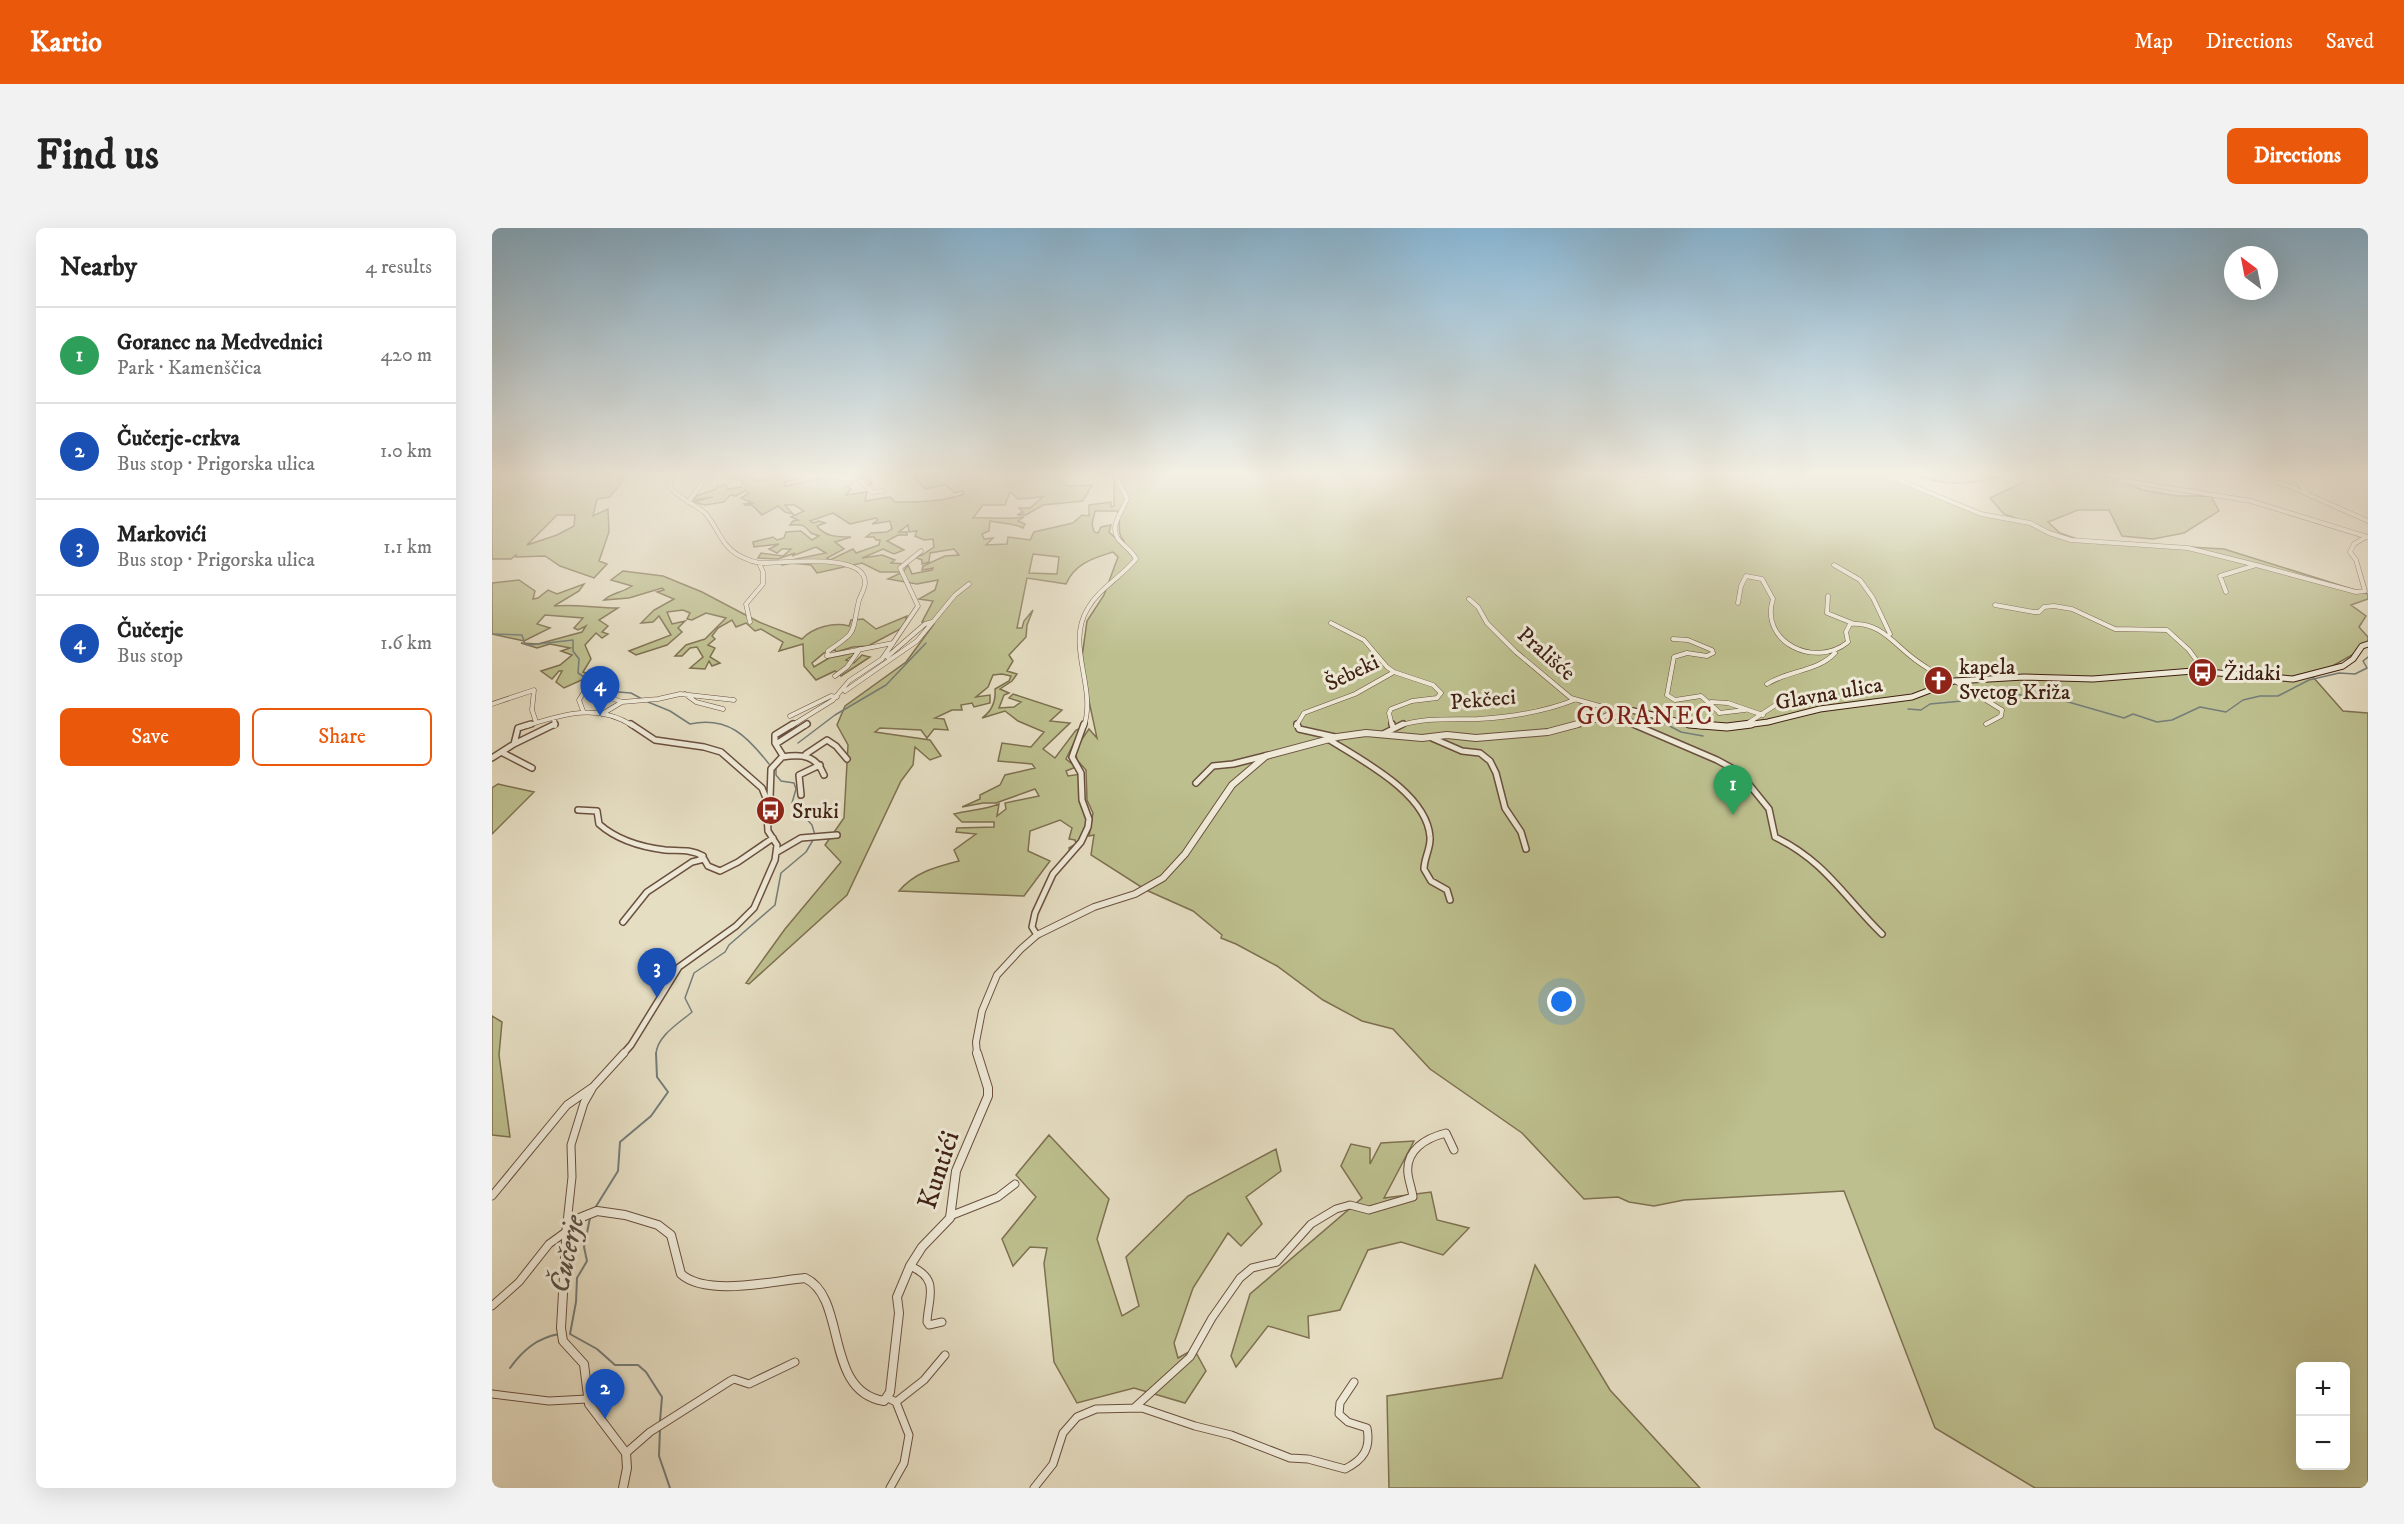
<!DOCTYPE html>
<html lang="en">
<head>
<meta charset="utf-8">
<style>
  body { margin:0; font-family:"IM FELL DW Pica",serif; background:#f2f2f2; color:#222 }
  .controls { position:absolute; right:18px; bottom:18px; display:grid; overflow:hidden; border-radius:9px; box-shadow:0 6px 24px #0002 }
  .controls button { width:54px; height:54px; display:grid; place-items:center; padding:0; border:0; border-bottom:2px solid #e0e0e0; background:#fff; color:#222; font:30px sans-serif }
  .compass { position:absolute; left:1732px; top:18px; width:54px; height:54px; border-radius:50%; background:#fff; box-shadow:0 6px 24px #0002; rotate:328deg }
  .you { position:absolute; left:1070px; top:774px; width:21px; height:21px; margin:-15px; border:4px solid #fff; border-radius:50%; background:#1a73e8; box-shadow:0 0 0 9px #1a73e833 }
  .badge { display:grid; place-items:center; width:39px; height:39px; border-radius:50%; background:#ea580c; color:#fff; font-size:20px; font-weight:700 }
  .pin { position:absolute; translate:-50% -50px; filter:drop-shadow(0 2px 3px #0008) }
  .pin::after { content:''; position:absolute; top:32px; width:21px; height:18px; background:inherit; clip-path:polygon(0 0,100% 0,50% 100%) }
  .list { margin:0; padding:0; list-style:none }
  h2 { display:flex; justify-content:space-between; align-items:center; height:78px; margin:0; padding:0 24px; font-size:26px }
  h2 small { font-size:20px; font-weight:400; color:#767676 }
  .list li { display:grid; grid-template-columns:39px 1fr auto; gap:18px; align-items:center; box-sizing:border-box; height:96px; padding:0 24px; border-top:2px solid #e0e0e0 }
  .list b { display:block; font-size:22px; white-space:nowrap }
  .list p { margin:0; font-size:20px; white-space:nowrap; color:#767676 }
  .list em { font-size:20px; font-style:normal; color:#767676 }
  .actions { display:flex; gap:12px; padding:18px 24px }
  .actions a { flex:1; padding:14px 0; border:2px solid #ea580c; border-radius:9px; text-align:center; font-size:21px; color:#ea580c }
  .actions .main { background:#ea580c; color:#fff }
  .map { position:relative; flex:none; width:1876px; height:1260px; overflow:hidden; border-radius:9px }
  header { display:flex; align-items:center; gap:36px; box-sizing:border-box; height:84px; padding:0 30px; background:#ea580c; color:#fff }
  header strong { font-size:28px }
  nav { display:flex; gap:33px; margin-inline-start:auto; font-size:21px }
  .intro { display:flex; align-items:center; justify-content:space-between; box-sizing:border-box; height:144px; padding:0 36px }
  h1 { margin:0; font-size:42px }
  .button { padding:15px 27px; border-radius:9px; background:#ea580c; color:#fff; font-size:21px; font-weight:700 }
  main { display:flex; gap:36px; padding:0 36px }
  aside { flex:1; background:#fff; border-radius:9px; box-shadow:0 6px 24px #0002 }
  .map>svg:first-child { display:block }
  .green { fill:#bdbf8e; stroke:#7e7050; stroke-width:1.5; fill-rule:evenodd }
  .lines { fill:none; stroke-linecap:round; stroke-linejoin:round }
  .stream-far1 { stroke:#757d78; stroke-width:1.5 }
  .stream { stroke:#757d78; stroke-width:2 }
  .minor-far2-casing { stroke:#6a503f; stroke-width:5 }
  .minor-far1-casing { stroke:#6a503f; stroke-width:8 }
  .minor-casing { stroke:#6a503f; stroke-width:9 }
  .tertiary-far2-casing { stroke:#6a503f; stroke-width:6 }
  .tertiary-far1-casing { stroke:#6a503f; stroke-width:8 }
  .tertiary-casing { stroke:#6a503f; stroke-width:10 }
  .secondary-far1-casing { stroke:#402113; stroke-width:7 }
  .secondary-casing { stroke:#402113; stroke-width:9 }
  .minor-far2 { stroke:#efead8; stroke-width:4 }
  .minor-far1 { stroke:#efead8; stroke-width:5 }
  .minor { stroke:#efead8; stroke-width:7 }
  .tertiary-far2 { stroke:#efead8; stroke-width:4.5 }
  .tertiary-far1 { stroke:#efead8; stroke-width:6 }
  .tertiary { stroke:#efead8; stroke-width:8 }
  .secondary-far1 { stroke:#efead8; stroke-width:5 }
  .secondary { stroke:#efead8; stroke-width:7 }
  .labels { text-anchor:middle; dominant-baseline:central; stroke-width:6; stroke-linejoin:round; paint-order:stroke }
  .street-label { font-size:22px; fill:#402113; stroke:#efead8 }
  .poi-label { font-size:22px; fill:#402113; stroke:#efead8; text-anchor:start }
  .quarter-label { font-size:26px; letter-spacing:1.5px; fill:#7a1f14; stroke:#efead8 }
  .near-street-label { font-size:27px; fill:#402113; stroke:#efead8 }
  .near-water-label { font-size:28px; font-style:italic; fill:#5a4f45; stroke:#efead8 }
</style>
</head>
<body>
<header>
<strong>Kartio</strong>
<nav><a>Map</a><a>Directions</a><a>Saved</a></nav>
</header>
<div class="intro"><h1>Find us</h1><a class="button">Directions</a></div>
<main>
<aside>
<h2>Nearby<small>4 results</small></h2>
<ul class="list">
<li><span class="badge" style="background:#2e9e5b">1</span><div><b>Goranec na Medvednici</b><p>Park · Kamenščica</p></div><em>420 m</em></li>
<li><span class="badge" style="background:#1a4fb4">2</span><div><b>Čučerje-crkva</b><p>Bus stop · Prigorska ulica</p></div><em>1.0 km</em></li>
<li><span class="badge" style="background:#1a4fb4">3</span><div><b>Markovići</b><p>Bus stop · Prigorska ulica</p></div><em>1.1 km</em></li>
<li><span class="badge" style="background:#1a4fb4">4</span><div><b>Čučerje</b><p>Bus stop</p></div><em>1.6 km</em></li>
</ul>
<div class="actions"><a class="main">Save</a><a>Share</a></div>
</aside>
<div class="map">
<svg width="1876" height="1260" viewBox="0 0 1876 1260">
  <rect width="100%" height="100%" fill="#e6dec3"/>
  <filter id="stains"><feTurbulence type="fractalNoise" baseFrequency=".00333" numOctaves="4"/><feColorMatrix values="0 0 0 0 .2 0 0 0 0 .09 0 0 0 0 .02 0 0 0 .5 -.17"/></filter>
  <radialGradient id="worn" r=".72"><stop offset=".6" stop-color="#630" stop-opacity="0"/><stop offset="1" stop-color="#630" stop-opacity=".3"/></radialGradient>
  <path class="green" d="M0 248H134L118 269 105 271 101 288 116 281 117 304 107 333 115 336 102 350 68 338 53 328 24 329V327L19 331H0ZM65 287H83L82 298 65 307 35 317Z
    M238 248H260L263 252H277L283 248 310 250 293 254V258L333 250 376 249 380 256 371 258 366 252H362L356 259 359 261 354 267 375 264 373 273 398 269 403 274C425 274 451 274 472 266L470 263 463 265 453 257 433 261 422 248H567L575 258 600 257 591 273 551 277 534 287H525L531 284 527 280H538L551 269 526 271 518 264 513 277H491L481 290C498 289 515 292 532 289L526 293 533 296 531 300C520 294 510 296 498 293L497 303 490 306 492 311 501 310 494 317 515 316 516 309 538 312 542 304 581 295 590 287 597 288V277L619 274V279L622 278V248H1397L1491 286 1550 299 1512 286 1498 270 1530 255 1536 248H1616L1650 262 1685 268H1719L1727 283 1692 305 1661 311 1630 308 1617 282H1586L1556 294 1568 305 1591 313 1732 321 1876 366V371L1859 377 1874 388 1867 399 1876 409V418L1821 449 1851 483 1876 485V1260H1543L1443 1200 1352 963 1192 972 1162 978 1137 974 1126 969 1092 971 1030 905 938 841 901 801 870 793 831 772 785 738 744 716 729 710 730 707 701 683 654 662 599 627 602 607 597 608 601 585 595 572 594 542 585 532 583 521 597 501 605 510 589 436 595 393 612 367 626 329 621 324C602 330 583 335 574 356L535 350 525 400H530L532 393 541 382 535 397 534 409 517 427 521 433 515 443 525 446 520 453 508 461 517 465 512 467 507 480 522 479 529 474 517 470 521 466 570 482 558 493 578 495 551 521 563 530 584 502 589 500 574 531 584 539 574 543 576 548 589 546V573L596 591 593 606 578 625 577 620 584 616 583 612 577 611 580 600 568 592 538 603 536 623 558 633 532 668 407 663C423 644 444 639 467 633L462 622 484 606 464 604 465 600 502 599V594H470L462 586C477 582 492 582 507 576L505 588 514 581 513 575 547 568 543 561 504 575H491L470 579 488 571V567L508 557 513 547 543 540 540 536 506 533 510 515 539 519 552 504 526 493 513 483 490 490C500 483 504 474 503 461L517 453 519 448 510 446 501 447 496 459 484 469 498 467V475L482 479 480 475 469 477 470 482H460L443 490 452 491 456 502 442 501 435 510 429 502 388 500 383 504 438 512 449 528 438 532 423 519 421 537 409 553 355 667 257 756 254 755 293 701 349 634 333 617 352 590 356 517 345 497 353 478 414 434 442 396 430 394 441 373 427 371 443 362 446 352 425 356 396 351 411 344 416 337 420 346 440 342 441 340 430 342 431 338 453 328 467 327 462 321 438 325 437 334 430 336V332L422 329 430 327 442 319 441 311 432 312 423 308 425 303 417 304 416 297 407 304H415V307H406L395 313 412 322 402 326 391 321 370 330 390 327 403 332 399 335 413 336 407 344H388L370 335 325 345 319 337 299 335 290 337 289 334 334 325 324 319 300 328 303 325 286 331 266 330 269 325 291 328 299 321H290L285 325 277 321 287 316 262 319 261 314 281 309 285 312 292 310 294 304 309 303 320 312 327 308 319 305C312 297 311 296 298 297L301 293 306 292 299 289 312 283 302 277H293L301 286 293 284 286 278 270 287 260 277H253L252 276 260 275 249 270 257 265 254 262 244 268 238 267 232 274 213 277 201 274 221 269 201 272 204 268 224 261 225 258 234 257 236 261 249 259 251 253 236 250ZM603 283H625C631 294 623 304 632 313L631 317 617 304 619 297 609 299 606 305 602 304 600 296ZM341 285 358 296 384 290 386 292 380 296 398 293 400 301 395 304 379 305 374 309H382L384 312H388L387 317 364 325 361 321 338 332 335 330 352 321 343 314 359 309C346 309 333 309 325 298L333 295 327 293 321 295 318 293ZM541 326 567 329 565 346 537 345ZM1808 1138H1854V1238H1808Z
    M1427 248H1511C1482 256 1455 259 1427 248Z
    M131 343 171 348 210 364 267 394 310 411C321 399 342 394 357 398L359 392 371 391 384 401 415 388 412 399 376 418 361 419 344 424 343 422 332 425 320 435 322 439 337 430 366 424 354 432 362 435 370 427 378 429 349 448 343 443 324 452 312 438 311 416 287 423 291 414 269 401 263 403 254 395 244 399 240 392 226 400 220 408 223 411 216 417 223 420 218 429 228 435 220 438 217 433 213 441 198 440 211 429 205 419 198 420 190 428H183L194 417 213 411 234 390 214 385 200 392 195 391 198 385 191 382 175 384 180 396 193 393 186 400 190 404 175 417 144 427 137 423 179 407 167 388 161 394 149 395 162 382 182 371 165 364 172 362 170 360 137 370 112 372C121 364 130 365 140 358L119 352Z
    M27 352 43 363 41 371 46 370 56 362 65 366 92 356 87 363 62 378C84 376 104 380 126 380L107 392 116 398 110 404 116 406 110 410 104 405 93 417 99 431 91 444 101 447 72 460 64 454 70 443H67L60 451 49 443 68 437 80 427 69 423 78 420 58 416 45 420 29 415 46 416 90 404 94 398 86 402 82 400 91 390 53 387 45 396 58 400 32 413 0 406V355Z
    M6 556 42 564 0 606V560Z
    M0 788 10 794 7 827 18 909 0 907Z
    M557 907 617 971 605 1011 630 1088 647 1078 634 1029 696 968 784 921 789 943 754 969 770 996 749 1018 736 1005 701 1060 682 1115 686 1130 702 1121 714 1143 693 1175 642 1160 585 1175 562 1134 552 1035 555 1020 538 1019 521 1038 510 1011 544 969 524 947Z
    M922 913 892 970 939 964 945 992 977 1000 951 1027 909 1014 876 1022 848 1082 816 1088 817 1110 776 1098 744 1139 739 1128 758 1066 870 970 849 938 859 916 878 920V936L889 915Z
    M1043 1037 1118 1162 1208 1260H897L895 1168 1010 1150Z"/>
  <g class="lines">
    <path class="stream-far1" d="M0 406 30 407 33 416 37 417 81 412V423L87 431 86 445 114 463 139 465 152 472
      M156 474 178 483 198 496C236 488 255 508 277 536
      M1088 476 1114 482
      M1416 481 1429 482 1438 476 1470 473 1486 466 1506 462 1538 469 1552 467 1632 490 1641 486 1665 494 1680 492 1708 479 1734 484 1751 472 1768 468H1786L1817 452 1847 445 1863 446 1875 440 1871 433 1876 429
      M1124 485 1136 491 1168 493 1189 504 1211 508
      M306 515 343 487 394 457 434 415
      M284 540V547L289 553 302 555 304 561 300 575 320 597 323 607
      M164 826C165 808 187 795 200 784L193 770 202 745 233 724 237 717 283 677 289 645 314 624 321 612"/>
    <path class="stream" d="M103 980 126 943 128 914 159 888 176 864 165 849 164 825
      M98 990 92 1019 95 1033 85 1050 84 1074 78 1106 105 1121 123 1137H146L154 1144 170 1169 168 1193
      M18 1140C31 1122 45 1110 67 1106
      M168 1201 167 1228 178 1260"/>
    <defs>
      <path id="minor-far2" d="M180 248 178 259C190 274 205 276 214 286 226 300 230 319 248 328 254 331 263 335 270 335 290 336 374 323 373 355 373 360 369 367 367 372 359 406 367 402 336 423L335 428 401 415 390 431 357 453 341 472 299 498
        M320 248 366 251 380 264 391 263
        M1397 248 1489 286 1538 295 1557 305 1579 312 1696 320 1764 337
        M1765 248 1797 258 1876 293
        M1802 248 1816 266
        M1628 252 1759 273 1876 309
        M196 274 212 253 219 248
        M1342 337 1368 352 1381 370 1398 406
        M1734 364 1728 348 1764 337 1864 364 1873 363 1864 332 1858 324 1862 316 1872 310
        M1336 368 1335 385 1360 395
        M977 371 986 379 995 395 1024 424 1079 470 1125 483
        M1246 375 1249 358 1254 348 1270 351 1281 371C1267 414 1323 441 1356 414L1354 404 1358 396C1388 394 1400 414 1421 430 1432 439 1445 445 1456 454
        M1503 377 1542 384H1547L1552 379 1562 378 1580 381 1623 401 1675 402 1697 422 1713 444
        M258 394 254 376 271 356V344L267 335
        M1181 411 1196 412 1220 422 1221 425 1215 428 1195 425 1182 429 1175 467 1183 472 1209 468 1228 485
        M401 415 426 378 408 340 429 323
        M395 429 433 396 440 394
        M343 448 355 439 368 421
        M1463 453 1510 482 1509 488 1494 496
        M1275 456C1297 442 1325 444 1343 425
        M353 463 425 413 463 367 477 356
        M193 466 204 474 231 481
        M1219 474 1236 475 1271 487
        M0 476 42 462 40 482 44 494
        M91 483 87 472 94 461 130 474
        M1227 485 1253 482
        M110 486 130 474 166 471 188 466 242 472
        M1117 486 1144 498
        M298 488 339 468 345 469
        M62 490 63 498
        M1256 495 1285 476 1303 470
        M34 498C71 486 106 475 141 498
        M313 498 315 496
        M592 498C605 459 573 417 596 380 607 361 629 349 644 331 640 323 633 319 627 312 616 298 631 284 635 270L623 248
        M804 498 812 485 863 466 902 444 895 439 872 412 839 395
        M900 498 897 485 899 481 920 473 945 470 949 465 941 457 902 444
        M907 498C932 489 960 492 986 491 1018 489 1052 484 1082 472"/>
      <path id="minor-far1" d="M805 496 807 501 843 509
        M900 496 901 500
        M1141 496 1225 532 1247 544 1277 581 1283 609C1333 633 1352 669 1390 706
        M891 506 911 496
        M940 510 970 523 988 525 998 533 1004 545 1013 580 1029 604 1034 621
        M836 511C869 532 935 565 938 609 939 620 932 630 932 641L939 653 955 662 958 672
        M22 516 63 496
        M284 516 315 496
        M11 525 40 540
        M314 526 335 512 344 518 355 531
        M290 529C310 526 324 527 332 547
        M0 530 22 516 26 500 39 496
        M704 555 721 538 741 536 777 527
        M309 567 307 547 328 537
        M274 574 278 570 279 541 291 528 283 515V507L301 496
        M86 582 105 583 107 596C125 612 149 619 173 622 186 623 199 621 211 628L209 630
        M285 624 309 610 345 607
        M131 694 155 664 200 634 212 631 216 638 228 643 246 634 281 610
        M545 707 540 699 543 685 561 646 589 614 596 599 597 591 590 572 589 545 580 529 592 496
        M131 826 139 817 187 739 244 698 262 680 283 632 285 617 276 603 274 570 270 560 229 524 212 519 163 512 139 496"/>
      <path id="minor" d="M0 968 75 877 101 859
        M458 988 506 969 523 956
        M75 995 80 949 79 917 92 875 101 859 132 825
        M418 1038C449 1051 436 1070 435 1094L437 1097 450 1094
        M0 1078 27 1054 57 1016 75 1003
        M0 1166 57 1173 95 1171
        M396 1170 404 1174 417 1207 412 1235 398 1260
        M404 1174 432 1152 453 1127
        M643 1179 698 1129 720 1090 748 1050 760 1040 785 1034 819 996 844 981 858 977 877 982 921 969C920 961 917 954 916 946 913 922 934 910 954 905L962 922
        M134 1225 158 1204 238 1153 242 1151 257 1156 303 1134
        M542 1260 561 1236 571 1205 585 1189 604 1181 650 1180 703 1198 739 1207 798 1230 816 1231 853 1241C871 1232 879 1221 875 1200L856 1194 847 1186 848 1175 862 1154"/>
      <path id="tertiary-far2" d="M1080 498 1109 490 1129 481"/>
      <path id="tertiary-far1" d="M485 826 484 814 490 783 505 747 529 721 545 707 602 679 643 666 671 650 693 626 740 557 774 528 845 509 874 505 930 510 955 507 984 510 1056 504 1086 496"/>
      <path id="tertiary" d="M131 1260 135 1240 134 1225 97 1176 92 1136 71 1113 69 1100 75 995 105 983 133 987 166 997 179 1007 189 1046C215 1069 281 1053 313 1050 356 1070 331 1163 392 1173L398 1164 407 1085 405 1069 418 1038 430 1019 458 990 464 943 496 868V860L485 825"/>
      <path id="secondary-far1" d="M1129 481C1157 483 1183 496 1211 498
        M1246 498 1276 494 1328 481 1420 469 1462 453 1532 449 1601 451 1701 443 1801 451 1851 438 1861 431 1870 418 1876 416"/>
      <path id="secondary" d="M1197 496 1235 499 1259 496"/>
    </defs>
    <use href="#minor-far2" class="minor-far2-casing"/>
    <use href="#minor-far1" class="minor-far1-casing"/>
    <use href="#minor" class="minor-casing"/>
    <use href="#tertiary-far2" class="tertiary-far2-casing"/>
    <use href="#tertiary-far1" class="tertiary-far1-casing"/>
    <use href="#tertiary" class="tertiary-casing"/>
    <use href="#secondary-far1" class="secondary-far1-casing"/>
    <use href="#secondary" class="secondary-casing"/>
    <use href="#minor-far2" class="minor-far2"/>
    <use href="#minor-far1" class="minor-far1"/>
    <use href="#minor" class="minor"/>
    <use href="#tertiary-far2" class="tertiary-far2"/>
    <use href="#tertiary-far1" class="tertiary-far1"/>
    <use href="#tertiary" class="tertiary"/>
    <use href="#secondary-far1" class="secondary-far1"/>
    <use href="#secondary" class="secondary"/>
  </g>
  <linearGradient id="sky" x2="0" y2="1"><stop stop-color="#88b7d6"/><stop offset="0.58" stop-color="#f4f0e4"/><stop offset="1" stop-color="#f4f0e4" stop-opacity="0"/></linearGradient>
  <rect width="1876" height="425" fill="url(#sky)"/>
  <defs>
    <symbol id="bus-disc" viewBox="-11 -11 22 22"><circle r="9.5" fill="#8f2418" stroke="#efead8"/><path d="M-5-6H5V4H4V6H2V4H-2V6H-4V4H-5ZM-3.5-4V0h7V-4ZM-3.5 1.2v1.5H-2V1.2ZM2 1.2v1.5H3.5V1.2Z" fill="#fff"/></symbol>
    <symbol id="church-disc" viewBox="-11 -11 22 22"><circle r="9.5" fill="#8f2418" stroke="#efead8"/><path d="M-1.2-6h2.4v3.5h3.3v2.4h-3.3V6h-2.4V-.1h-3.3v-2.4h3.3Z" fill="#fff"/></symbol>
  </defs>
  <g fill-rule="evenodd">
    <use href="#bus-disc" x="1694" y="428" width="33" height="33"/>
    <use href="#church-disc" x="1430" y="436" width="33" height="33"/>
    <use href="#bus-disc" x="262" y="566" width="33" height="33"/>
  </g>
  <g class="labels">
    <g class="street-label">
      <text transform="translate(1054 426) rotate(41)">Prališće</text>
      <text transform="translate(860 445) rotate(-26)">Šebeki</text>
      <text transform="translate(1337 466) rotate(-10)">Glavna ulica</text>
      <text transform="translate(991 472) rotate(-5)">Pekčeci</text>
    </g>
    <g class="poi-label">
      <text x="1467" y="439">kapela<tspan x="1467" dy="25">Svetog Križa</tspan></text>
      <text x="1732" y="445">Židaki</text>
      <text x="300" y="583">Sruki</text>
    </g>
    <g class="quarter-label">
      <text x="1153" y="488">GORANEC</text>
    </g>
    <g class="near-street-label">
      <text transform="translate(447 942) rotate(-72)">Kuntići</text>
    </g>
    <g class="near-water-label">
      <text transform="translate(75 1026) rotate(-78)">Čučerje</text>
    </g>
  </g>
  <rect width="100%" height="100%" filter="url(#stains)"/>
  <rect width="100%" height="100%" fill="url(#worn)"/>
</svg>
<div class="controls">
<button>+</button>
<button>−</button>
</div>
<svg class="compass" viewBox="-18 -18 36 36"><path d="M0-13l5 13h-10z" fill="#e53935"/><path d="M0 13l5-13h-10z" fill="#767676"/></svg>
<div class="you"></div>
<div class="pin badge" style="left:1241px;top:587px;background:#2e9e5b">1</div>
<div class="pin badge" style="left:113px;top:1191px;background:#1a4fb4">2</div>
<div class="pin badge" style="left:165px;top:770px;background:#1a4fb4">3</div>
<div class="pin badge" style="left:108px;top:488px;background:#1a4fb4">4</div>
</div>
</main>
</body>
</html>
